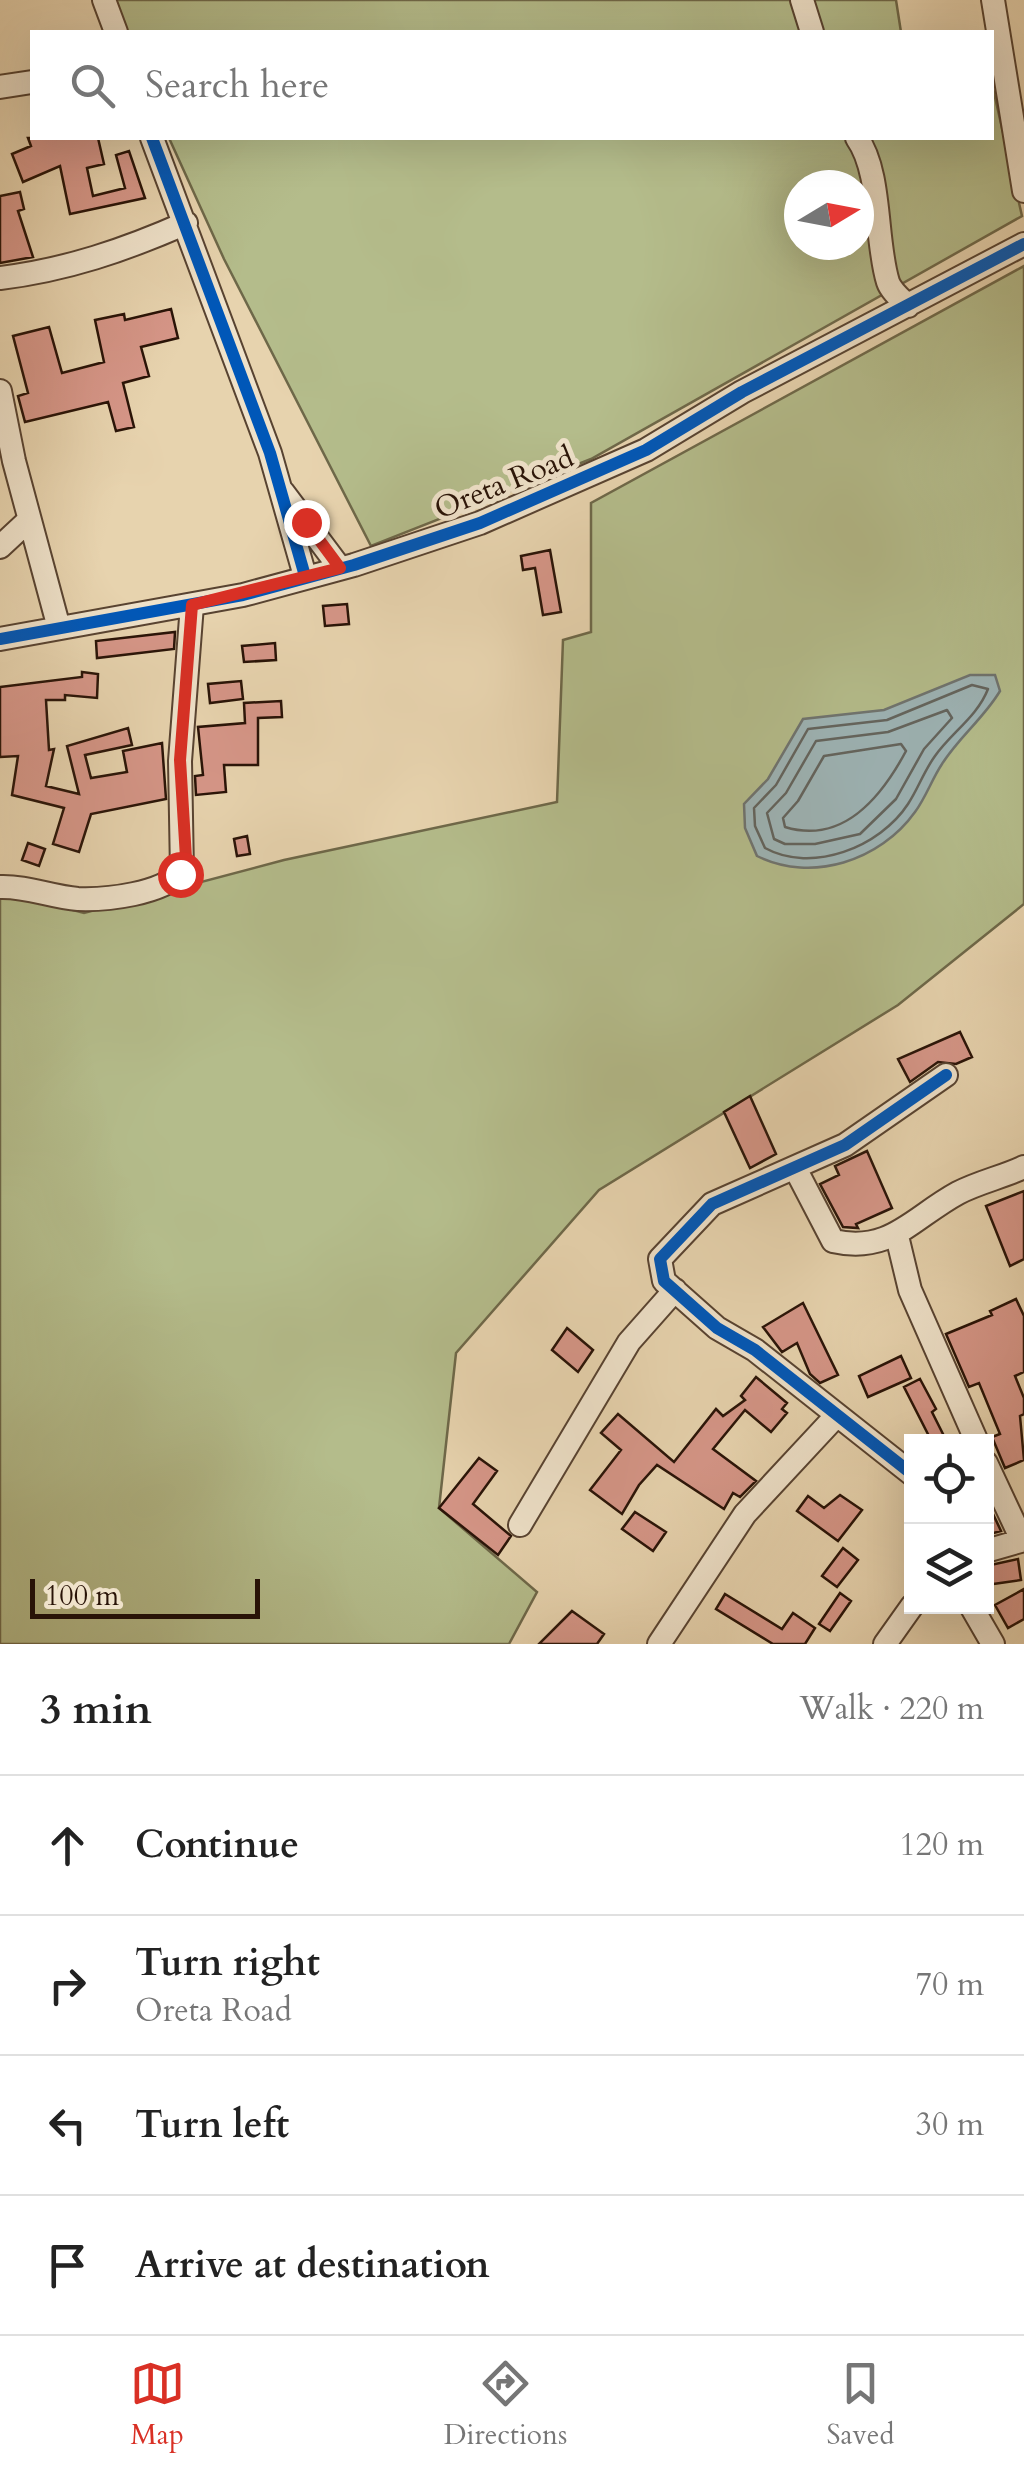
<!DOCTYPE html>
<html lang="en">
<head>
<meta charset="utf-8">
<style>
  body { margin:0; font-family:Cardo,serif; background:#f2f2f2; color:#222 }
  .controls { position:absolute; right:30px; bottom:30px; display:grid; overflow:hidden; border-radius:0px; box-shadow:0 10px 40px #0002 }
  .controls button { width:90px; height:90px; display:grid; place-items:center; padding:0; border:0; border-bottom:2px solid #e0e0e0; background:#fff; color:#222; font:50px sans-serif }
  .compass { position:absolute; left:784px; top:170px; width:90px; height:90px; border-radius:50%; background:#fff; box-shadow:0 10px 40px #0002; rotate:80deg }
  .scale { position:absolute; left:30px; bottom:25px; width:230px; box-sizing:border-box; padding-left:10px; border:5px solid #291307; border-top:0; font-size:28px; line-height:35px; white-space:nowrap; color:#291307; -webkit-text-stroke:8px #efe2ca; paint-order:stroke }
  .stop { position:absolute; width:30px; height:30px; margin:-22px; border:8px solid #d93025; border-radius:50%; background:#fff }
  .stop.end { background:#d93025; border-color:#fff; box-shadow:0 2px 10px #0008 }
  .list { margin:0; padding:0; list-style:none }
  h2 { display:flex; justify-content:space-between; align-items:center; height:130px; margin:0; padding:0 40px; font-size:42px }
  h2 small { font-size:32px; font-weight:400; color:#767676 }
  .list li { display:grid; grid-template-columns:65px 1fr auto; gap:30px; align-items:center; box-sizing:border-box; height:140px; padding:0 40px; border-top:2px solid #e0e0e0 }
  .list b { display:block; font-size:38px; white-space:nowrap }
  .list p { margin:0; font-size:32px; white-space:nowrap; color:#767676 }
  .list em { font-size:32px; font-style:normal; color:#767676 }
  .icon { flex:none; width:55px; height:55px; fill:none; stroke:currentColor; stroke-width:2; stroke-linecap:round; stroke-linejoin:round }
  .map { position:relative; flex:none; width:1024px; height:1644px; overflow:hidden }
  .search { position:absolute; background:#fff; box-shadow:0 10px 40px #0002; left:30px; right:30px; top:30px; height:110px; display:flex; align-items:center; gap:25px; box-sizing:border-box; padding:0 35px; border-radius:0px; color:#767676; font-size:38px }
  .sheet { height:690px; background:#fff }
  nav { display:flex; justify-content:space-around; align-items:center; box-sizing:border-box; height:140px; border-top:2px solid #e0e0e0; background:#fff; font-size:28px; color:#767676 }
  nav a { display:grid; justify-items:center; gap:5px }
  nav .on { color:#d93025 }
  .map>svg:first-child { display:block }
  .green { fill:#b4bc8b; stroke:#6e6849; stroke-width:2.5; fill-rule:evenodd }
  .water { fill:#9db4b6; stroke:#6f7470; stroke-width:2.5 }
  .lines { fill:none; stroke-linecap:round; stroke-linejoin:round }
  .shore { stroke:#63645e; stroke-width:2.5 }
  .building { fill:#d69688; stroke:#291307; stroke-width:2.5 }
  .minor-casing { stroke:#584331; stroke-width:26 }
  .minor { stroke:#efe2ca; stroke-width:22 }
  .cycleway-casing { stroke:#efe2ca; stroke-width:19 }
  .cycleway { stroke:#0057b8; stroke-width:12 }
  .route { stroke:#d93025; stroke-width:12 }
  .labels { text-anchor:middle; dominant-baseline:central; stroke-width:10; stroke-linejoin:round; paint-order:stroke }
  .street-label { font-size:30px; fill:#291307; stroke:#efe2ca }
</style>
</head>
<body>
<div class="map">
<svg width="1024" height="1644" viewBox="0 0 1024 1644">
  <rect width="100%" height="100%" fill="#e7d3ae"/>
  <filter id="stains"><feTurbulence type="fractalNoise" baseFrequency=".002" numOctaves="4"/><feColorMatrix values="0 0 0 0 .2 0 0 0 0 .09 0 0 0 0 .02 0 0 0 .5 -.17"/></filter>
  <radialGradient id="worn" r=".72"><stop offset=".6" stop-color="#630" stop-opacity="0"/><stop offset="1" stop-color="#630" stop-opacity=".3"/></radialGradient>
  <path class="green" d="M114 0H896L901 32H127Z
    M992 84 1022 216 591 459 371 546 224 259 169 138H992ZM799 185H859V245H799Z
    M1024 266V904L898 1005 599 1190 456 1353 439 1508 537 1592 509 1644H0V891L84 913 284 860 557 802 563 640 591 632V503Z"/>
  <path class="water" d="M970 675H995L1000 691C984 718 959 737 942 764 932 779 926 797 915 812 880 861 812 883 757 856L745 828 744 804 768 779 803 719 884 710Z"/>
  <g class="lines">
    <path class="shore" d="M972 685 988 689C977 717 952 732 935 756 924 771 918 789 908 804 880 847 812 874 765 848L755 826 754 808 776 785 808 729 887 720Z
      M947 710 952 718 924 749 896 799 860 834 815 844H785L774 839 767 813 786 793 816 741 888 732Z
      M901 744 906 751C882 796 844 845 785 827L783 818 798 801 824 756Z"/>
  </g>
  <path class="building" d="M28 138H98L104 164 87 168 93 196 125 188 116 155 129 151 145 198 70 214 60 166 23 182 12 154 31 146Z
    M20 192 24 209 18 211 33 257 0 263V196Z
    M171 309 178 338 141 347 149 376 123 383 134 427 116 431 108 402 25 422 18 396 28 393 13 336 49 327 62 373 104 362 95 320 124 314 125 320Z
    M550 550 561 612 543 615 535 568 523 570 521 556Z
    M347 604 349 624 325 626 323 606Z
    M175 632 174 649 97 658 96 641Z
    M275 643 276 660 244 662 242 646Z
    M82 672 98 674 97 698 65 695V700H46L49 750 54 749 46 786 79 794 67 746 128 728 132 745 85 755 91 778 127 772 123 751 162 743 166 799 91 814 79 852 53 844 64 808 12 795 18 756 0 757V687L82 677Z
    M241 681 243 699 210 703 208 684Z
    M281 701 282 717 258 718V765H224L226 792 196 795 195 776 203 775 198 727 245 723 244 703Z
    M247 836 250 854 237 856 234 839Z
    M28 843 45 849 39 866 22 860Z
    M960 1032 972 1057 956 1064 938 1062 910 1082 898 1059Z
    M750 1096 776 1154 750 1168 724 1112Z
    M867 1151 892 1208 856 1224 858 1228 843 1227 820 1184 839 1175 835 1166Z
    M1024 1191V1259L1010 1266 986 1206Z
    M1016 1299 1024 1316V1372L1015 1376 1024 1398V1414L1020 1416 1024 1460 1005 1468 992 1437 1000 1434 979 1383 969 1387 946 1334 992 1315 990 1311Z
    M803 1303 838 1375 820 1383 810 1374 797 1343 782 1352 763 1327Z
    M567 1328 593 1350 578 1372 552 1350Z
    M901 1356 911 1378 868 1397 859 1376Z
    M756 1377 787 1403 782 1409 787 1413 771 1432 745 1410 713 1449 756 1481 740 1497 733 1493 724 1509 657 1465 639 1485 622 1514 590 1490 621 1450 601 1433 618 1414 674 1462 716 1409 723 1416 745 1400 741 1396Z
    M920 1379 936 1409 932 1412 947 1442H932L904 1387Z
    M479 1458 497 1471 473 1504 511 1536 498 1555 439 1508Z
    M840 1495 862 1510 838 1541 797 1511 808 1496 824 1508Z
    M986 1499 1001 1531 986 1535Z
    M635 1512 666 1532 653 1551 622 1529Z
    M843 1548 858 1560 837 1587 822 1576Z
    M1018 1559 1021 1580 986 1585V1566Z
    M1024 1589V1619L1008 1628 995 1605Z
    M840 1593 851 1601 830 1631 819 1624Z
    M725 1594 782 1629 793 1613 815 1628 805 1644H773L716 1609Z
    M572 1611 604 1634 597 1644H539Z"/>
  <g class="lines">
    <defs>
      <path id="minor" d="M104 0 116 32
        M802 0 812 32
        M993 0 1024 191
        M0 87 32 82
        M152 138 270 453 305 576
        M857 138C882 173 875 241 888 282 891 291 901 299 908 306
        M0 278C66 270 125 250 186 223
        M0 391 14 461 59 628
        M283 492 340 568
        M0 547 29 520
        M0 639 243 595 354 565 480 523 646 450 742 392 1024 244
        M0 887C27 886 51 897 78 899 108 900 161 894 182 872L180 761 192 605
        M795 1168 833 1241C890 1254 912 1218 958 1193 979 1182 1003 1177 1024 1167
        M897 1236 910 1290 977 1442
        M986 1463 1022 1540
        M912 1474 755 1350 717 1328 664 1281 660 1259 712 1204 845 1145 946 1075
        M520 1525 629 1342 675 1290
        M986 1551 1024 1540
        M971 1606 993 1644
        M659 1644 745 1514 837 1415
        M885 1644 912 1606"/>
    </defs>
    <use href="#minor" class="minor-casing"/>
    <use href="#minor" class="minor"/>
    <defs>
      <path id="cycleway" d="M152 138 270 453 305 576
        M0 639 243 595 354 565 480 523 646 450 742 392 1024 244
        M912 1474 755 1350 717 1328 664 1281 660 1259 712 1204 845 1145 946 1075"/>
    </defs>
    <use href="#cycleway" class="cycleway-casing"/>
    <use href="#cycleway" class="cycleway"/>
  </g>
  <g class="lines">
    <path class="route" d="M180 874 186 858 180 760 192 605 340 568 306 522"/>
  </g>
  <g class="labels">
    <g class="street-label">
      <text transform="translate(504 483) rotate(-22)">Oreta Road</text>
    </g>
  </g>
  <rect width="100%" height="100%" filter="url(#stains)"/>
  <rect width="100%" height="100%" fill="url(#worn)"/>
</svg>
<div class="controls">
<button><svg class="icon" aria-label="locate" viewBox="0 0 24 24"><circle cx="12" cy="12" r="6"/><path d="M12 2v4M12 18v4M2 12h4M18 12h4"/></svg></button>
<button><svg class="icon" aria-label="layers" viewBox="0 0 24 24"><path d="M12 4l9 5-9 5-9-5zM3 14l9 5 9-5"/></svg></button>
</div>
<svg class="compass" viewBox="-18 -18 36 36"><path d="M0-13l5 13h-10z" fill="#e53935"/><path d="M0 13l5-13h-10z" fill="#767676"/></svg>
<div class="scale">100 m</div>
<div class="stop" style="left:180px;top:874px"></div>
<div class="stop end" style="left:306px;top:522px"></div>
<div class="search"><svg class="icon" aria-label="search" viewBox="0 0 24 24"><circle cx="10" cy="10" r="6"/><path d="M15 15l6 6"/></svg>Search here</div>
</div>
<section class="sheet">
<h2>3 min<small>Walk · 220 m</small></h2>
<ul class="list">
<li><svg class="icon" aria-label="ahead" viewBox="0 0 24 24"><path d="M12 20V5M6 11l6-6 6 6"/></svg><div><b>Continue</b></div><em>120 m</em></li>
<li><svg class="icon" aria-label="right" viewBox="0 0 24 24"><path d="M7 20v-9h11M14 6l5 5-5 5"/></svg><div><b>Turn right</b><p>Oreta Road</p></div><em>70 m</em></li>
<li><svg class="icon" aria-label="left" viewBox="0 0 24 24"><path d="M17 20v-9H6M10 6l-5 5 5 5"/></svg><div><b>Turn left</b></div><em>30 m</em></li>
<li><svg class="icon" aria-label="arrive" viewBox="0 0 24 24"><path d="M6 21V4h12l-3 4 3 4H6"/></svg><div><b>Arrive at destination</b></div></li>
</ul>
</section>
<nav>
<a class="on"><svg class="icon" aria-label="map" viewBox="0 0 24 24"><path d="M3 6l6-2 6 2 6-2v14l-6 2-6-2-6 2zM9 4v14M15 6v14"/></svg>Map</a>
<a><svg class="icon" aria-label="directions" viewBox="0 0 24 24"><path d="M12 3l9 9-9 9-9-9zM9 14v-3h6M13 9l2 2-2 2"/></svg>Directions</a>
<a><svg class="icon" aria-label="saved" viewBox="0 0 24 24"><path d="M7 4h10v16l-5-4-5 4z"/></svg>Saved</a>
</nav>
</body>
</html>
